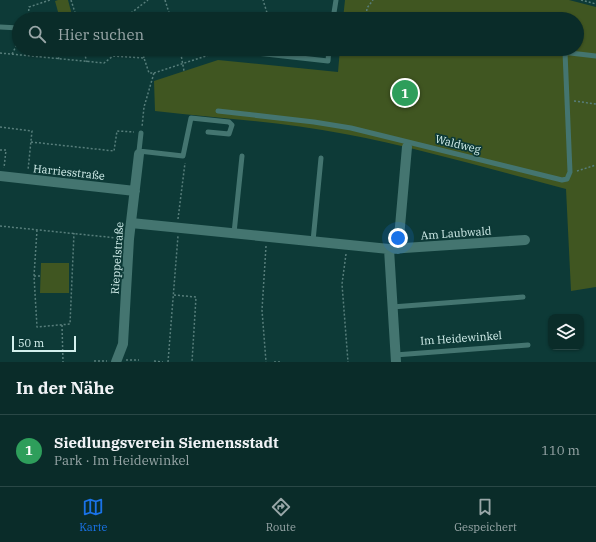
<!DOCTYPE html>
<html lang="de">
<head>
<meta charset="utf-8">
<style>
  body { margin:0; font-family:"IBM Plex Serif",serif; background:#133431; color:#f1f3f6 }
  .controls { position:absolute; right:12px; bottom:12px; display:grid; overflow:hidden; border-radius:8px; box-shadow:0 1px 3px #0004 }
  .controls button { width:36px; height:36px; display:grid; place-items:center; padding:0; border:0; border-bottom:1px solid #2a4846; background:#0a2c29; color:#f1f3f6; font:20px sans-serif }
  .scale { position:absolute; left:12px; bottom:10px; width:64px; box-sizing:border-box; padding-left:4px; border:2px solid #d4f0ed; border-top:0; font-size:11px; line-height:14px; white-space:nowrap; color:#d4f0ed; -webkit-text-stroke:3px #0d3a37; paint-order:stroke }
  .you { position:absolute; left:398px; top:238px; width:14px; height:14px; margin:-10px; border:3px solid #fff; border-radius:50%; background:#1a73e8; box-shadow:0 0 0 6px #1a73e833 }
  .badge { display:grid; place-items:center; width:26px; height:26px; border-radius:50%; background:#1a73e8; color:#fff; font-size:13px; font-weight:700 }
  .pin { position:absolute; translate:-50% -50%; border:2px solid #fff; box-shadow:0 1px 4px #0006 }
  .list { margin:0; padding:0; list-style:none }
  h2 { display:flex; justify-content:space-between; align-items:center; height:52px; margin:0; padding:0 16px; font-size:17px }
  h2 small { font-size:13px; font-weight:400; color:#99a7a8 }
  .list li { display:grid; grid-template-columns:26px 1fr auto; gap:12px; align-items:center; box-sizing:border-box; height:72px; padding:0 16px; border-top:1px solid #2a4846 }
  .list b { display:block; font-size:15px; white-space:nowrap }
  .list p { margin:0; font-size:13px; white-space:nowrap; color:#99a7a8 }
  .list em { font-size:13px; font-style:normal; color:#99a7a8 }
  .icon { flex:none; width:22px; height:22px; fill:none; stroke:currentColor; stroke-width:2; stroke-linecap:round; stroke-linejoin:round }
  .map { position:relative; flex:none; width:596px; height:362px; overflow:hidden }
  .search { position:absolute; background:#0a2c29; box-shadow:0 1px 3px #0004; left:12px; right:12px; top:12px; height:44px; display:flex; align-items:center; gap:10px; box-sizing:border-box; padding:0 14px; border-radius:22px; color:#99a7a8; font-size:15px }
  .sheet { height:124px; background:#0a2c29 }
  nav { display:flex; justify-content:space-around; align-items:center; box-sizing:border-box; height:56px; border-top:1px solid #2a4846; background:#0a2c29; font-size:11px; color:#99a7a8 }
  nav a { display:grid; justify-items:center; gap:2px }
  nav .on { color:#1a73e8 }
  .map>svg:first-child { display:block }
  .green { fill:#405621 }
  .lines { fill:none; stroke-linecap:round; stroke-linejoin:round }
  .path { stroke:#577e7b; stroke-width:1.5; stroke-dasharray:2 2; stroke-linecap:butt }
  .service { stroke:#447570; stroke-width:5 }
  .minor { stroke:#447570; stroke-width:10 }
  .labels { text-anchor:middle; dominant-baseline:central; stroke-width:3.5; stroke-linejoin:round; paint-order:stroke }
  .street-label { font-size:11px; fill:#d4f0ed; stroke:#0d3a37 }
</style>
</head>
<body>
<div class="map">
<svg width="596" height="362" viewBox="0 0 596 362">
  <rect width="100%" height="100%" fill="#0d3a37"/>
  <path class="green" d="M58 0H68L73 19H60L55 1Z
    M345 0H569L596 7V287L571 291 566 189C493 170 419 148 345 134 282 122 218 118 155 111L154 81 218 60 338 72 340 49H577V19H343Z
    M41 263H69V293H40Z"/>
  <g class="lines">
    <path class="path" d="M71 0 77 19
      M165 0 171 19
      M581 0 596 4
      M28 19 29 7 50 0
      M127 19V16L148 0
      M256 19 268 16 263 0
      M366 19 367 8 373 0
      M37 49 40 57
      M83 49 87 62
      M141 49 144 58
      M180 49 184 71
      M0 53 104 63 113 56 144 58 149 73H154L144 107 142 127
      M12 54 19 41
      M58 59 64 49
      M154 73 215 53
      M574 101 596 104
      M0 127 32 131 28 170
      M31 142 114 151 117 131 134 132
      M0 150H6L4 168
      M577 171 596 165
      M178 219 185 163
      M0 226 117 238
      M37 230 34 276 37 327 70 324 74 233
      M266 246 262 310 266 362
      M346 254 342 284 348 362
      M34 276H40
      M174 295 196 297 192 362
      M62 325 63 362
      M126 360H139
      M94 361H107
      M154 361 163 362
      M168 362 178 236
      M274 362H280"/>
    <path class="service" d="M333 19 336 0
      M0 27 19 28
      M219 49 328 61 329 49
      M536 49 596 56
      M218 111 314 122 351 128 562 180 567 179 570 172 565 52
      M139 151 183 156 191 118 229 122 232 125 229 134 208 132
      M139 151 141 133
      M234 233 242 156
      M313 241 321 158
      M392 307 523 297
      M395 355 528 345"/>
    <path class="minor" d="M0 176 135 191
      M131 223 389 249 525 240
      M389 249 396 362
      M398 249 407 147
      M116 362 123 344 129 239 139 154"/>
  </g>
  <g class="labels">
    <g class="street-label">
      <text transform="translate(458 144) rotate(14)">Waldweg</text>
      <text transform="translate(69 172) rotate(6)">Harriesstraße</text>
      <text transform="translate(456 233) rotate(-4)">Am Laubwald</text>
      <text transform="translate(117 258) rotate(-86)">Rieppelstraße</text>
      <text transform="translate(461 338) rotate(-4)">Im Heidewinkel</text>
    </g>
  </g>
</svg>
<div class="controls">
<button><svg class="icon" aria-label="layers" viewBox="0 0 24 24"><path d="M12 4l9 5-9 5-9-5zM3 14l9 5 9-5"/></svg></button>
</div>
<div class="scale">50 m</div>
<div class="you"></div>
<div class="pin badge" style="left:405px;top:93px;background:#2e9e5b">1</div>
<div class="search"><svg class="icon" aria-label="search" viewBox="0 0 24 24"><circle cx="10" cy="10" r="6"/><path d="M15 15l6 6"/></svg>Hier suchen</div>
</div>
<section class="sheet">
<h2>In der Nähe<small></small></h2>
<ul class="list">
<li><span class="badge" style="background:#2e9e5b">1</span><div><b>Siedlungsverein Siemensstadt</b><p>Park · Im Heidewinkel</p></div><em>110 m</em></li>
</ul>
</section>
<nav>
<a class="on"><svg class="icon" aria-label="map" viewBox="0 0 24 24"><path d="M3 6l6-2 6 2 6-2v14l-6 2-6-2-6 2zM9 4v14M15 6v14"/></svg>Karte</a>
<a><svg class="icon" aria-label="directions" viewBox="0 0 24 24"><path d="M12 3l9 9-9 9-9-9zM9 14v-3h6M13 9l2 2-2 2"/></svg>Route</a>
<a><svg class="icon" aria-label="saved" viewBox="0 0 24 24"><path d="M7 4h10v16l-5-4-5 4z"/></svg>Gespeichert</a>
</nav>
</body>
</html>
